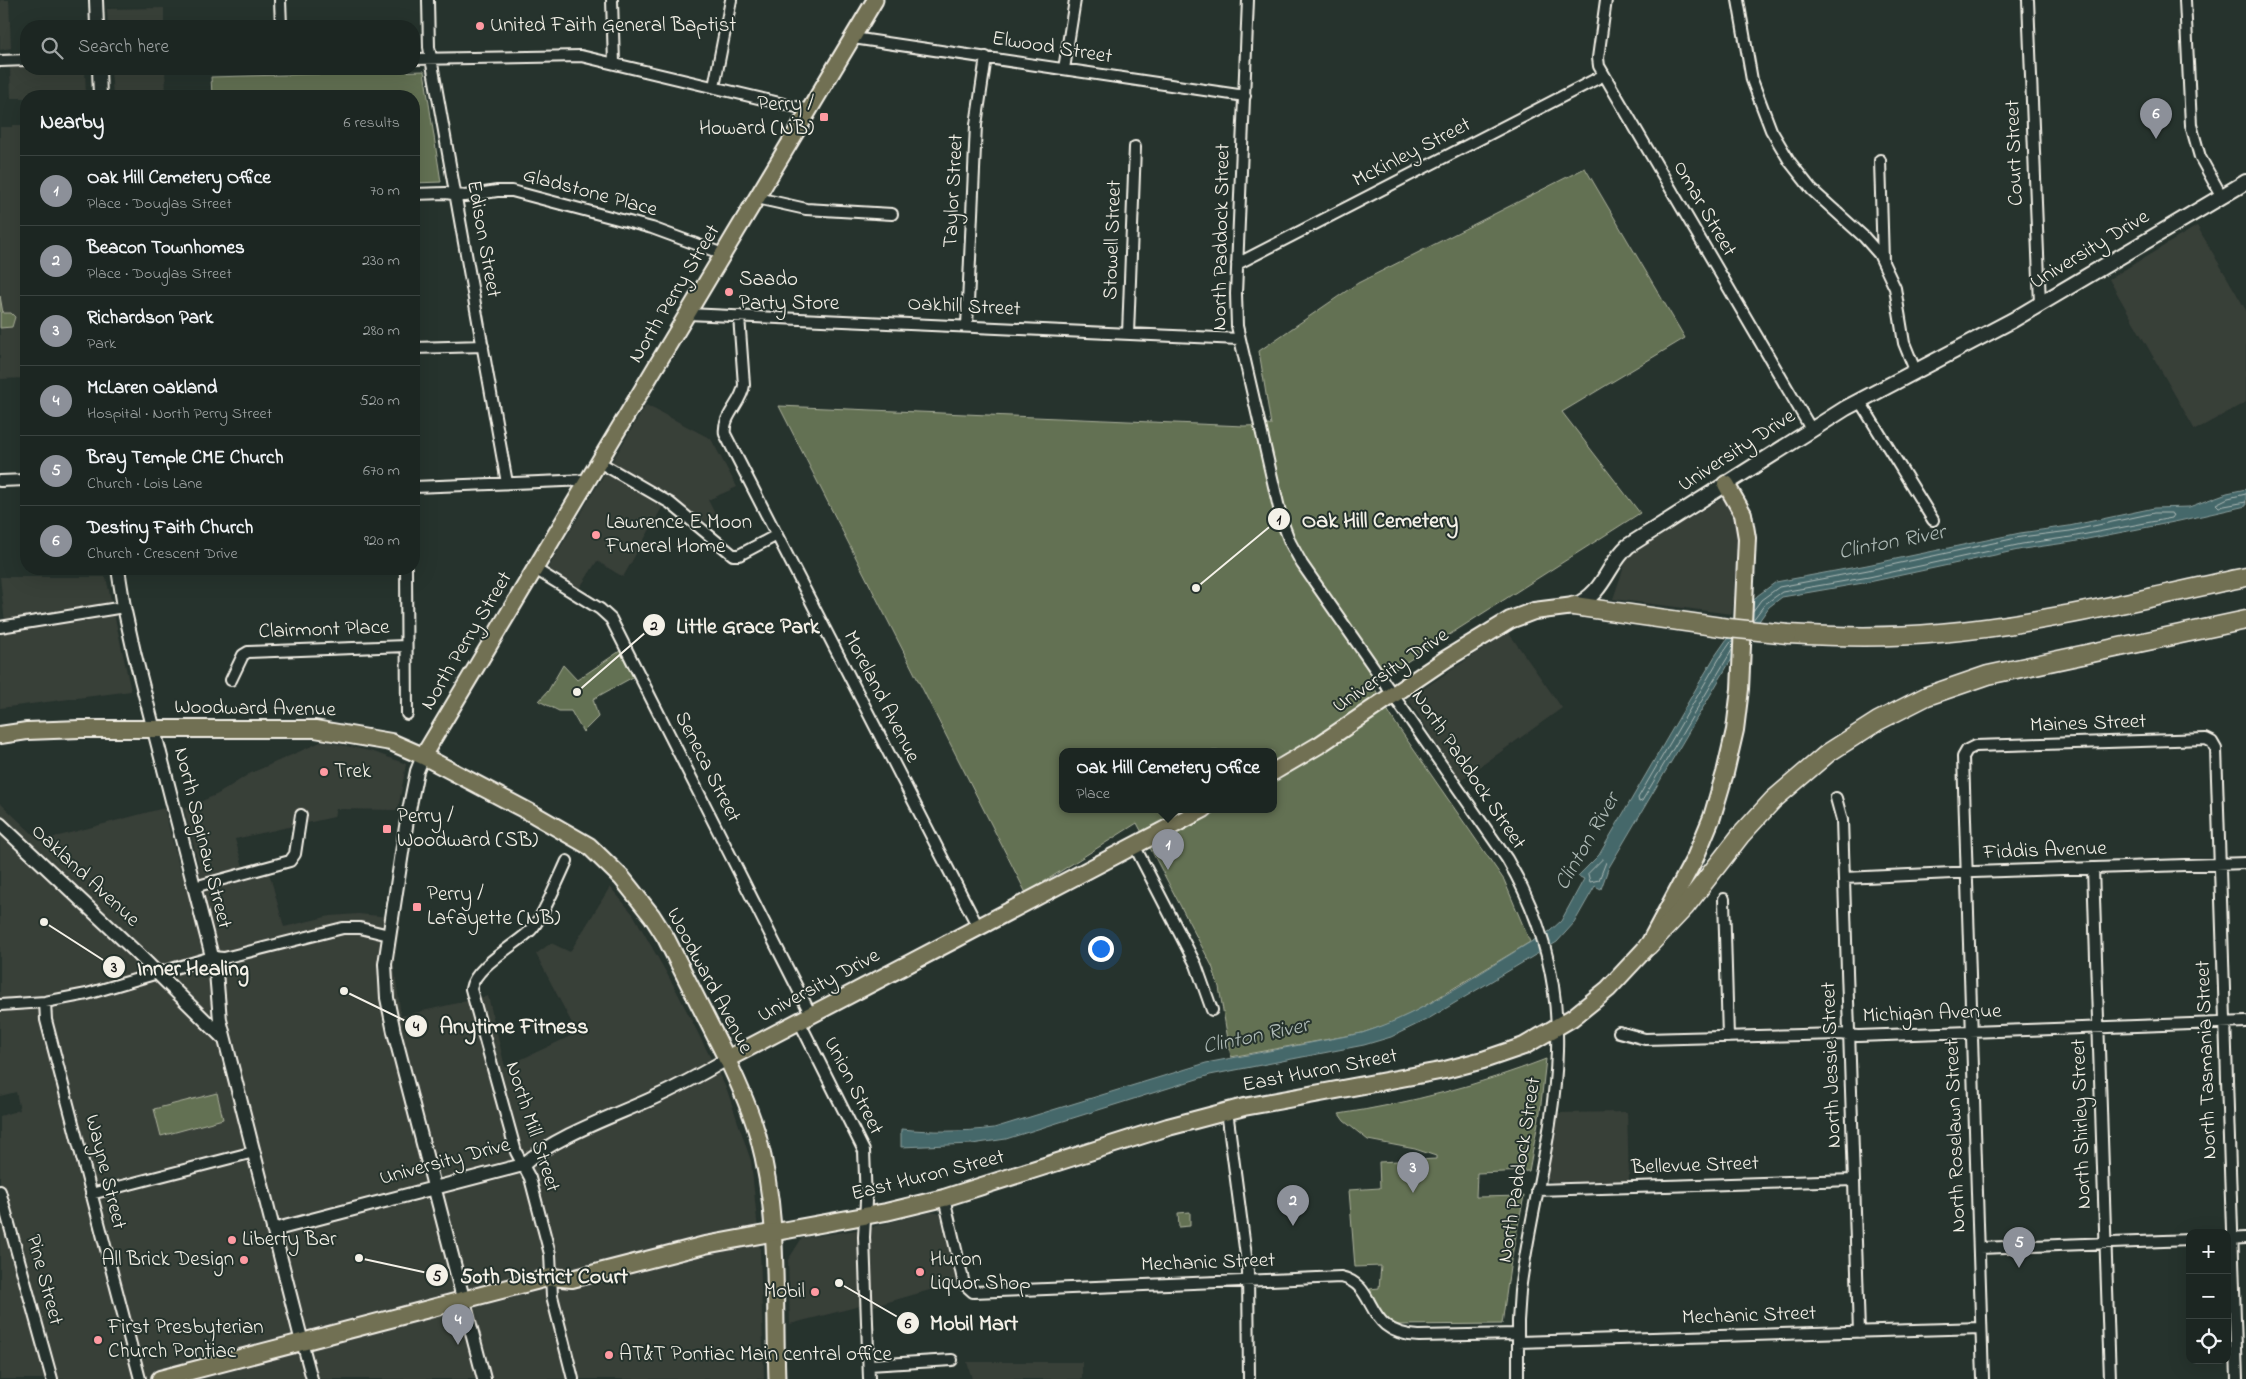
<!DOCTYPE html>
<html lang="en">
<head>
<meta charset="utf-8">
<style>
  body { margin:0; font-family:"Indie Flower",sans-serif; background:#29322f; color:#f1f3f6 }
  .controls { position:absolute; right:15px; bottom:15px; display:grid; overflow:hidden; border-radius:10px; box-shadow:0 5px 20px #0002 }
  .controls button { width:45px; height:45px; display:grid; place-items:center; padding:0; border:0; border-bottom:1px solid #3a4340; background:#1c2622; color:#f1f3f6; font:25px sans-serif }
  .you { position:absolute; left:1100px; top:948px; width:18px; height:18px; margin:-12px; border:4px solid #fff; border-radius:50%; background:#1a73e8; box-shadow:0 0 0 8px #1a73e833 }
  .badge { display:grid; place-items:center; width:32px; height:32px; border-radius:50%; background:#8c9099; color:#fff; font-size:16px; font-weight:700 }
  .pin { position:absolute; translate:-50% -41px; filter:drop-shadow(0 1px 2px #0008) }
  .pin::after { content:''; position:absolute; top:26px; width:18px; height:15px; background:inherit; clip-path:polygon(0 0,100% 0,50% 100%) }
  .popup { position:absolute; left:1059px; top:748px; width:218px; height:65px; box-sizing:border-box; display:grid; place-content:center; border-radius:10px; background:#1c2622; filter:drop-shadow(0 1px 4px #0005); font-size:16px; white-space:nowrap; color:#a0a5a5 }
  .popup b { font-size:19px; color:#f1f3f6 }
  .popup::after { content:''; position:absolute; left:50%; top:100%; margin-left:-10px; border:10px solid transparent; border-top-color:#1c2622 }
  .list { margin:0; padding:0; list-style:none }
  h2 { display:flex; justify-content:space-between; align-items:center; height:65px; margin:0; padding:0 20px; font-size:21px }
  h2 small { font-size:16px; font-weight:400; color:#a0a5a5 }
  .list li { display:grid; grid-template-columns:32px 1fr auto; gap:15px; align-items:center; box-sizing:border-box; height:70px; padding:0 20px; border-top:1px solid #3a4340 }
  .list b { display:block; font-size:19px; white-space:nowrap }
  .list p { margin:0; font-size:16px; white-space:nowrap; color:#a0a5a5 }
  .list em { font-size:16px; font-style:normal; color:#a0a5a5 }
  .icon { flex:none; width:28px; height:28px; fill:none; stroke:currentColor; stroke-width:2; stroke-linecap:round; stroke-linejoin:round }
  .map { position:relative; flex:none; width:2246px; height:1379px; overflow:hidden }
  .search { position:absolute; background:#1c2622; box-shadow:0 5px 20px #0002; left:20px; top:20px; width:400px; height:55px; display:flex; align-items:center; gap:12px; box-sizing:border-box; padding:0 18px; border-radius:20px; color:#a0a5a5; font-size:19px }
  .panel { position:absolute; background:#1c2622; box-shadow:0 5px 20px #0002; left:20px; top:90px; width:400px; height:485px; border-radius:20px }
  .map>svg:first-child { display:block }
  .built { fill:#393f39 }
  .green { fill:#637152; stroke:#acb19d; fill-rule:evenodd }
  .water { fill:#45686b; stroke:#8b9f9d }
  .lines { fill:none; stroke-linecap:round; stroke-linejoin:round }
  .shore { stroke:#aebab6; stroke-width:1 }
  .minor-casing { stroke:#f4f1e8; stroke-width:14 }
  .tertiary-casing { stroke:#f4f1e8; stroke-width:16 }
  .secondary-casing { stroke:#f4f1e8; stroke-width:18 }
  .primary-casing { stroke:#f4f1e8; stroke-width:19 }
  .trunk-casing { stroke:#f4f1e8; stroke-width:20 }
  .motorway-casing { stroke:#f4f1e8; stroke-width:21 }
  .minor { stroke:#26332d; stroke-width:10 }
  .tertiary { stroke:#26332d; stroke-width:12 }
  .secondary { stroke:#26332d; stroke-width:14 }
  .primary { stroke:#716f52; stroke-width:15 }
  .trunk { stroke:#716f52; stroke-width:16 }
  .motorway { stroke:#716f52; stroke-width:18 }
  .motorway-bridge-casing { stroke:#f4f1e8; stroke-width:21; stroke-linecap:butt }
  .motorway-bridge { stroke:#716f52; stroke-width:18 }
  .poi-dot { fill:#ff9aa2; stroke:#26332d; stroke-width:2 }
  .labels { text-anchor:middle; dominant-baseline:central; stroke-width:4; stroke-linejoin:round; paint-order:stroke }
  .poi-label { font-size:21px; fill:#f4f1e8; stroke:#26332d; text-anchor:start }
  .street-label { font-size:21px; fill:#f4f1e8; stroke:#26332d }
  .water-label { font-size:22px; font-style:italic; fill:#aebab6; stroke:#26332d }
  .leader { fill:none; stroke:#f4f1e8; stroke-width:2 }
  .callout-dot { fill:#f4f1e8; stroke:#26332d; stroke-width:2 }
  .mark-label { font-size:15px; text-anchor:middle; font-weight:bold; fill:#111 }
  .callout-label { font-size:22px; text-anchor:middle; font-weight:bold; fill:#f4f1e8; stroke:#26332d; stroke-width:4; stroke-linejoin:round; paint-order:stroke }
</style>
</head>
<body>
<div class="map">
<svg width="2246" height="1379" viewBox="0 0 2246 1379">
  <rect width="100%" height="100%" fill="#26332d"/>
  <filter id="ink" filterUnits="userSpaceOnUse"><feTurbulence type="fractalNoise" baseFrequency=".02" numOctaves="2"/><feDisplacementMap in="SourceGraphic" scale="10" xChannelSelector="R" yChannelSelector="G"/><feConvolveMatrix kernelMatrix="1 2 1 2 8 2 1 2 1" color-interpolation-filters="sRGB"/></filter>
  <g filter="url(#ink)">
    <path class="built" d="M0 0H9L11 48 0 50Z
      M164 8V26H108L107 9Z
      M26 66V69H85L86 96H26V98H11L10 67Z
      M111 69H165L166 96H113Z
      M12 125H26V378L0 379V127H12Z
      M2197 226 2246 310V402L2195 430 2109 279Z
      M646 405 711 439 737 487 708 500 715 514 707 522 668 497 623 577 597 561 579 589 548 568Z
      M1723 498 1738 526 1732 614 1613 599 1628 555Z
      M0 577H106L131 691 0 708V624L5 623Z
      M1508 632 1562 708 1460 781 1408 699Z
      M323 741 374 752 406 764 398 810 336 809 334 817 235 839 244 870 267 865 284 927 330 916 358 914 401 918 394 966 401 1016 488 996 505 1067 577 1033 536 954 551 943 570 952 610 887 633 914 675 988 727 1090 751 1161 760 1250 764 1379H0V1116L20 1110 16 1092 0 1096V803L40 841 164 808 181 873 199 866 184 809 218 794 249 774Z
      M1627 1112 1629 1181 1553 1182 1546 1179 1556 1113Z
      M931 1212 940 1214 957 1282 871 1307 870 1229 875 1226Z
      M857 1230 860 1306 790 1324 788 1260 802 1238Z
      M967 1362H1082V1379H972Z"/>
    <path class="green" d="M424 71 441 182 414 183V96H212L211 77Z
      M1585 168 1685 338 1562 412 1640 513 1372 684 1396 724 1504 880 1530 942 1416 1011 1386 1025 1362 1033 1231 1057 1219 987 1212 966 1137 823 1026 893 779 406 1244 426 1271 425 1259 351 1358 283ZM1063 751H1273V809H1063Z
      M0 296 3 313H11L15 317 12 327 0 328Z
      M620 651 633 677 593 699 598 717 583 732 571 711H559L539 701 548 691 563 665 577 680Z
      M1546 1059 1540 1112 1529 1171 1477 1173 1476 1197 1524 1196 1511 1260 1502 1324 1395 1325 1382 1314 1370 1289 1379 1288 1381 1266 1355 1267 1349 1190 1380 1188 1379 1162 1436 1159V1156L1415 1149 1368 1140 1344 1121 1339 1114C1411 1103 1479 1085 1546 1059Z
      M217 1093 223 1119 161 1136 154 1109Z
      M1190 1212V1226L1179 1227 1178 1213Z"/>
    <path class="water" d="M2246 489V506L2179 521 2072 542 2023 549 1869 582 1782 597 1769 607 1728 665 1608 869 1601 889 1595 886 1574 923 1557 942 1428 1019 1391 1037 1364 1045 1210 1075 1006 1139 972 1144 901 1147V1129C932 1132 963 1132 994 1128L1206 1063 1362 1033C1430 1012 1488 965 1550 931L1561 921 1584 879 1578 876 1599 855 1715 656 1757 596 1776 582 1867 565 2020 533 2069 526 2154 508 2189 507 2227 493Z"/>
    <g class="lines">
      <path class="shore" d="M2246 494 2228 498 2216 504 2219 507 2246 502
        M1753 611 1761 600 1779 587 1868 570 2021 537 2070 531 2154 513H2171L2174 515 2172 518 2071 537 2022 544 1869 577 1782 592 1765 604 1753 620
        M1732 650 1642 801 1639 802 1638 798 1719 659 1733 639
        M1603 859 1606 862 1599 880 1590 882 1588 874Z"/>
      <defs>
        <path id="minor" d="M280 0 281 26
          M428 0 429 47 507 483
          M612 0 614 63
          M1248 0 1236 294 1237 326 1282 521 1290 542 1302 564 1507 859C1541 917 1559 983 1557 1051 1555 1132 1530 1211 1520 1291L1518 1321V1379
          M1606 0 1598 58 1599 66 1811 429
          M1738 0 1752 80 1771 130 1790 162 1812 190 1864 237 1879 254 1895 288 1904 343 1915 370
          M2028 0 2040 304
          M2185 0 2191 125 2200 157 2222 197
          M853 38 1245 96
          M414 59 581 56 809 110
          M0 61 26 60
          M1064 69 1075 0
          M714 87 731 0
          M1880 160 1883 261
          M414 194 446 193 465 196 497 191H512L652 228 723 254
          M757 198 806 209 892 214
          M1237 264 1604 75
          M688 314 1239 339
          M739 316 744 385C742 403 722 416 725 434L978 927
          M967 326 976 125 986 57
          M1128 334 1135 147
          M414 348 483 346
          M1859 400 1933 520
          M599 462 670 503 733 555H739L777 535
          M0 481 26 480
          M414 487 588 480
          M406 569 407 714
          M535 569 600 609 611 619 811 1015
          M0 627 124 607
          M231 680 243 655 248 652 406 646
          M1836 798 1842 820 1859 1332
          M1134 845 1196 965 1212 1010
          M567 861C560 876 541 921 531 930 516 945 474 967 471 989L516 1152 530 1178 550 1254 552 1296 573 1379
          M2093 868 2110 1379
          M1844 878 1974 872 2246 863
          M194 887 290 861 295 854 301 815
          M1724 899 1728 1037
          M45 1002 46 1020 140 1379
          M0 1005 45 1002 87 994 212 957 224 958 343 928H360L389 935
          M799 1021 864 1151 866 1201 864 1237 869 1379
          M1619 1032 1645 1039 1839 1034 1858 1036 2246 1022
          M1227 1111 1248 1271 1249 1379
          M1537 1190 1854 1180
          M0 1191 52 1379
          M91 1194 254 1152
          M944 1198 964 1284 973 1292 1341 1277C1380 1286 1361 1333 1419 1336L1518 1334
          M2227 1239 2246 1238
          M1979 1248 2190 1240
          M302 1342 312 1379
          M1518 1342 1981 1328
          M869 1365 952 1360
          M1983 1379 1963 757 1967 750 1975 746 2206 739 2212 742 2216 749 2237 1379"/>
        <path id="tertiary" d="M96 0 97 26
          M99 69 100 96
          M118 569 124 607 134 652 216 972 220 1020 302 1342
          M423 756 417 771 407 820 385 964 387 998 394 1032 484 1379
          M0 824 137 953 222 1037
          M273 1230 523 1165C554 1137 611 1117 649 1100 676 1088 702 1074 727 1059"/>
        <path id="secondary" d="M1574 606C1605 593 1606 566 1628 546L1846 408 2013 320 2246 182"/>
        <path id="primary" d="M423 756 875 0
          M727 1059C739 1084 750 1109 758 1136 780 1216 774 1298 777 1379"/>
        <path id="trunk" d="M0 735 27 731 80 729H315L391 742 423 756 535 815 589 846 622 878 652 916 666 938 727 1059 1204 809
          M1273 772 1319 745 1446 659 1510 620 1534 611 1574 606
          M160 1379 551 1277 572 1279 705 1245 886 1212 944 1198 1168 1127 1244 1107 1445 1070 1483 1060 1524 1046 1572 1018 1608 989 1648 946 1695 858 1712 817 1725 773 1735 730 1740 689 1747 538 1743 514 1726 484"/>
        <path id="motorway" d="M1574 606 1728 628
          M1788 634C1839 637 1889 638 1940 633 2043 624 2145 598 2246 577
          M1648 946 1685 907 1740 836 1773 800 1828 753 1878 721 1927 696 1988 675 2246 620"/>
      </defs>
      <use href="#minor" class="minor-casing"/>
      <use href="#tertiary" class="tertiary-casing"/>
      <use href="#secondary" class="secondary-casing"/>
      <use href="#primary" class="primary-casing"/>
      <use href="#trunk" class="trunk-casing"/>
      <use href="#motorway" class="motorway-casing"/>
      <use href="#minor" class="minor"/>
      <use href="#tertiary" class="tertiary"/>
      <use href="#secondary" class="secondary"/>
      <use href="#primary" class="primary"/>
      <use href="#trunk" class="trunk"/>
      <use href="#motorway" class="motorway"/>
      <defs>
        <path id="motorway-bridge" d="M1728 628 1788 634"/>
      </defs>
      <use href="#motorway-bridge" class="motorway-bridge-casing"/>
      <use href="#motorway-bridge" class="motorway-bridge"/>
    </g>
  </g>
  <g class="poi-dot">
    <circle cx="480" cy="26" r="5"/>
    <rect x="819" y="112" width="10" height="10" rx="2.5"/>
    <circle cx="729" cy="292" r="5"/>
    <circle cx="596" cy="535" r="5"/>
    <circle cx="324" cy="772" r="5"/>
    <rect x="382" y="824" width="10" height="10" rx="2.5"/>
    <rect x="412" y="902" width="10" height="10" rx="2.5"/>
    <circle cx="232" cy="1240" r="5"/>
    <circle cx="244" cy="1260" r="5"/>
    <circle cx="920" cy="1272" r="5"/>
    <circle cx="815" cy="1292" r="5"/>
    <circle cx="98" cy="1340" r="5"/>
    <circle cx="609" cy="1355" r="5"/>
  </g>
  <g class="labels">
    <g class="poi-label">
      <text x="490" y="26">United Faith General Baptist</text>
      <text x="814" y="105" text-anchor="end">Perry /<tspan x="814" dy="24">Howard (NB)</tspan></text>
      <text x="739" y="280">Saado<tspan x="739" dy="24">Party Store</tspan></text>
      <text x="606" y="523">Lawrence E Moon<tspan x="606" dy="24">Funeral Home</tspan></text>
      <text x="334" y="772">Trek</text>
      <text x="397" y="817">Perry /<tspan x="397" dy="24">Woodward (SB)</tspan></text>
      <text x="427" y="895">Perry /<tspan x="427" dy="24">Lafayette (NB)</tspan></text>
      <text x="242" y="1240">Liberty Bar</text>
      <text x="234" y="1260" text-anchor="end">All Brick Design</text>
      <text x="930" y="1260">Huron<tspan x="930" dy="24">Liquor Shop</tspan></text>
      <text x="805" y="1292" text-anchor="end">Mobil</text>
      <text x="108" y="1328">First Presbyterian<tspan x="108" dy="24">Church Pontiac</tspan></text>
      <text x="619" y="1355">AT&amp;T Pontiac Main central office</text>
    </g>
    <g class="street-label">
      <text transform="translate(1052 48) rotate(9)">Elwood Street</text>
      <text transform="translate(1412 153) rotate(-27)">McKinley Street</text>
      <text transform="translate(2015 153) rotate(-92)">Court Street</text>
      <text transform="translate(954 191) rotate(-87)">Taylor Street</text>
      <text transform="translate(590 193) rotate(15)">Gladstone Place</text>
      <text transform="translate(1704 209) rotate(60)">Omar Street</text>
      <text transform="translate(1222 237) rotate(-89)">North Paddock Street</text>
      <text transform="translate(483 239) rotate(80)">Edison Street</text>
      <text transform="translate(1113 240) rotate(-88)">Stowell Street</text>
      <text transform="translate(2090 250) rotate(-31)">University Drive</text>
      <text transform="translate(675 294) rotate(-59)">North Perry Street</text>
      <text transform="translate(964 307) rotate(3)">Oakhill Street</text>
      <text transform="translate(1737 451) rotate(-33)">University Drive</text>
      <text transform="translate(324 630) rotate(-2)">Clairmont Place</text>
      <text transform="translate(467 641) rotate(-59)">North Perry Street</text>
      <text transform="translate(1391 671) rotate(-34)">University Drive</text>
      <text transform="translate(881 697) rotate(63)">Moreland Avenue</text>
      <text transform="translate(255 709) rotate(1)">Woodward Avenue</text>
      <text transform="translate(2088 724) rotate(-2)">Maines Street</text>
      <text transform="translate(707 767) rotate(63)">Seneca Street</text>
      <text transform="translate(1468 770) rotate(56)">North Paddock Street</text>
      <text transform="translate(202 838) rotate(76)">North Saginaw Street</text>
      <text transform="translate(2045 851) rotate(-2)">Fiddis Avenue</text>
      <text transform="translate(85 876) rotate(43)">Oakland Avenue</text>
      <text transform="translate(709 981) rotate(62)">Woodward Avenue</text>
      <text transform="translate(819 986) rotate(-28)">University Drive</text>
      <text transform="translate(1932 1014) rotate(-2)">Michigan Avenue</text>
      <text transform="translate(2207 1060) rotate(-92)">North Tasmania Street</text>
      <text transform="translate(1832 1065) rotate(-92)">North Jessie Street</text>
      <text transform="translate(1320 1071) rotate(-11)">East Huron Street</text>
      <text transform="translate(853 1086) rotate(63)">Union Street</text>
      <text transform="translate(2082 1124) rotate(-92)">North Shirley Street</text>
      <text transform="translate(532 1127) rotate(72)">North Mill Street</text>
      <text transform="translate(1956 1136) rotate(-92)">North Roselawn Street</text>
      <text transform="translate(445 1162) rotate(-15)">University Drive</text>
      <text transform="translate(1695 1166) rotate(-2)">Bellevue Street</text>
      <text transform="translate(1520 1170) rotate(-81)">North Paddock Street</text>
      <text transform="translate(105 1172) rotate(76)">Wayne Street</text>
      <text transform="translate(928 1176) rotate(-14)">East Huron Street</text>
      <text transform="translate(1208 1263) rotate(-2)">Mechanic Street</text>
      <text transform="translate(44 1280) rotate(75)">Pine Street</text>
      <text transform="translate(1749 1316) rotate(-2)">Mechanic Street</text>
    </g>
    <g class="water-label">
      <text transform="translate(1892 543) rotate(-11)">Clinton River</text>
      <text transform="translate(1588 842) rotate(-60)">Clinton River</text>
      <text transform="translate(1256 1037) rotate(-12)">Clinton River</text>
    </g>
  </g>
  <path class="leader" d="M1196 588L1279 519M577 692L654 625M44 922L114 967M344 991L416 1026M359 1258L437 1275M839 1283L908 1323"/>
  <g class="callout-dot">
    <circle cx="1196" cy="588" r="5"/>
    <circle cx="577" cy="692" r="5"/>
    <circle cx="44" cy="922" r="5"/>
    <circle cx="344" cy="991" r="5"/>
    <circle cx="359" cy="1258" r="5"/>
    <circle cx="839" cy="1283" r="5"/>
    <circle cx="1279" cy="519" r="12"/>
    <circle cx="654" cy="625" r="12"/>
    <circle cx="114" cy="967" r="12"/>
    <circle cx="416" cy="1026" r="12"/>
    <circle cx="437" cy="1275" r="12"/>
    <circle cx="908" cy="1323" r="12"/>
  </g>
  <g class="mark-label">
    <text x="1279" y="524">1</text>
    <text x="654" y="630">2</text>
    <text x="114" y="972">3</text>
    <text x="416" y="1031">4</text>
    <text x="437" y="1281">5</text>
    <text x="908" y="1328">6</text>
  </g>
  <g class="callout-label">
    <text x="1380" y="527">Oak Hill Cemetery</text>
    <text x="748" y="633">Little Grace Park</text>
    <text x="193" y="975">Inner Healing</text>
    <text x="514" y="1033">Anytime Fitness</text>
    <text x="544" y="1283">50th District Court</text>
    <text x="974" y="1330">Mobil Mart</text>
  </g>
</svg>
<div class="controls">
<button>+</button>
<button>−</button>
<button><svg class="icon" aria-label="locate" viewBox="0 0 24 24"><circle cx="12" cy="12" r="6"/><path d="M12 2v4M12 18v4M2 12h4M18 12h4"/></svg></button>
</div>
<div class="you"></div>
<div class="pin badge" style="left:1168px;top:870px">1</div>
<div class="popup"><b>Oak Hill Cemetery Office</b>Place</div>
<div class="pin badge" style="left:1293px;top:1226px">2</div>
<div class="pin badge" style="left:1413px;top:1193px">3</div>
<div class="pin badge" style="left:458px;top:1345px">4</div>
<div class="pin badge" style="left:2019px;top:1268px">5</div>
<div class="pin badge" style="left:2156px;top:139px">6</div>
<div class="search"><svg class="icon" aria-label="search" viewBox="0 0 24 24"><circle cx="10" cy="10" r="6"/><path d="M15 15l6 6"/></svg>Search here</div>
<section class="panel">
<h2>Nearby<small>6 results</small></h2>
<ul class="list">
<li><span class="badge">1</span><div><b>Oak Hill Cemetery Office</b><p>Place · Douglas Street</p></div><em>70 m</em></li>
<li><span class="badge">2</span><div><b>Beacon Townhomes</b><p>Place · Douglas Street</p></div><em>230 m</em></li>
<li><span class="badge">3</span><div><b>Richardson Park</b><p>Park</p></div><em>280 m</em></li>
<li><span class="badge">4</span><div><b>McLaren Oakland</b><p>Hospital · North Perry Street</p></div><em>520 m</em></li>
<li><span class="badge">5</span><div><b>Bray Temple CME Church</b><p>Church · Lois Lane</p></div><em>670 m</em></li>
<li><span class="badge">6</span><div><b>Destiny Faith Church</b><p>Church · Crescent Drive</p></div><em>920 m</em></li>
</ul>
</section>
</div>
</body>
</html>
